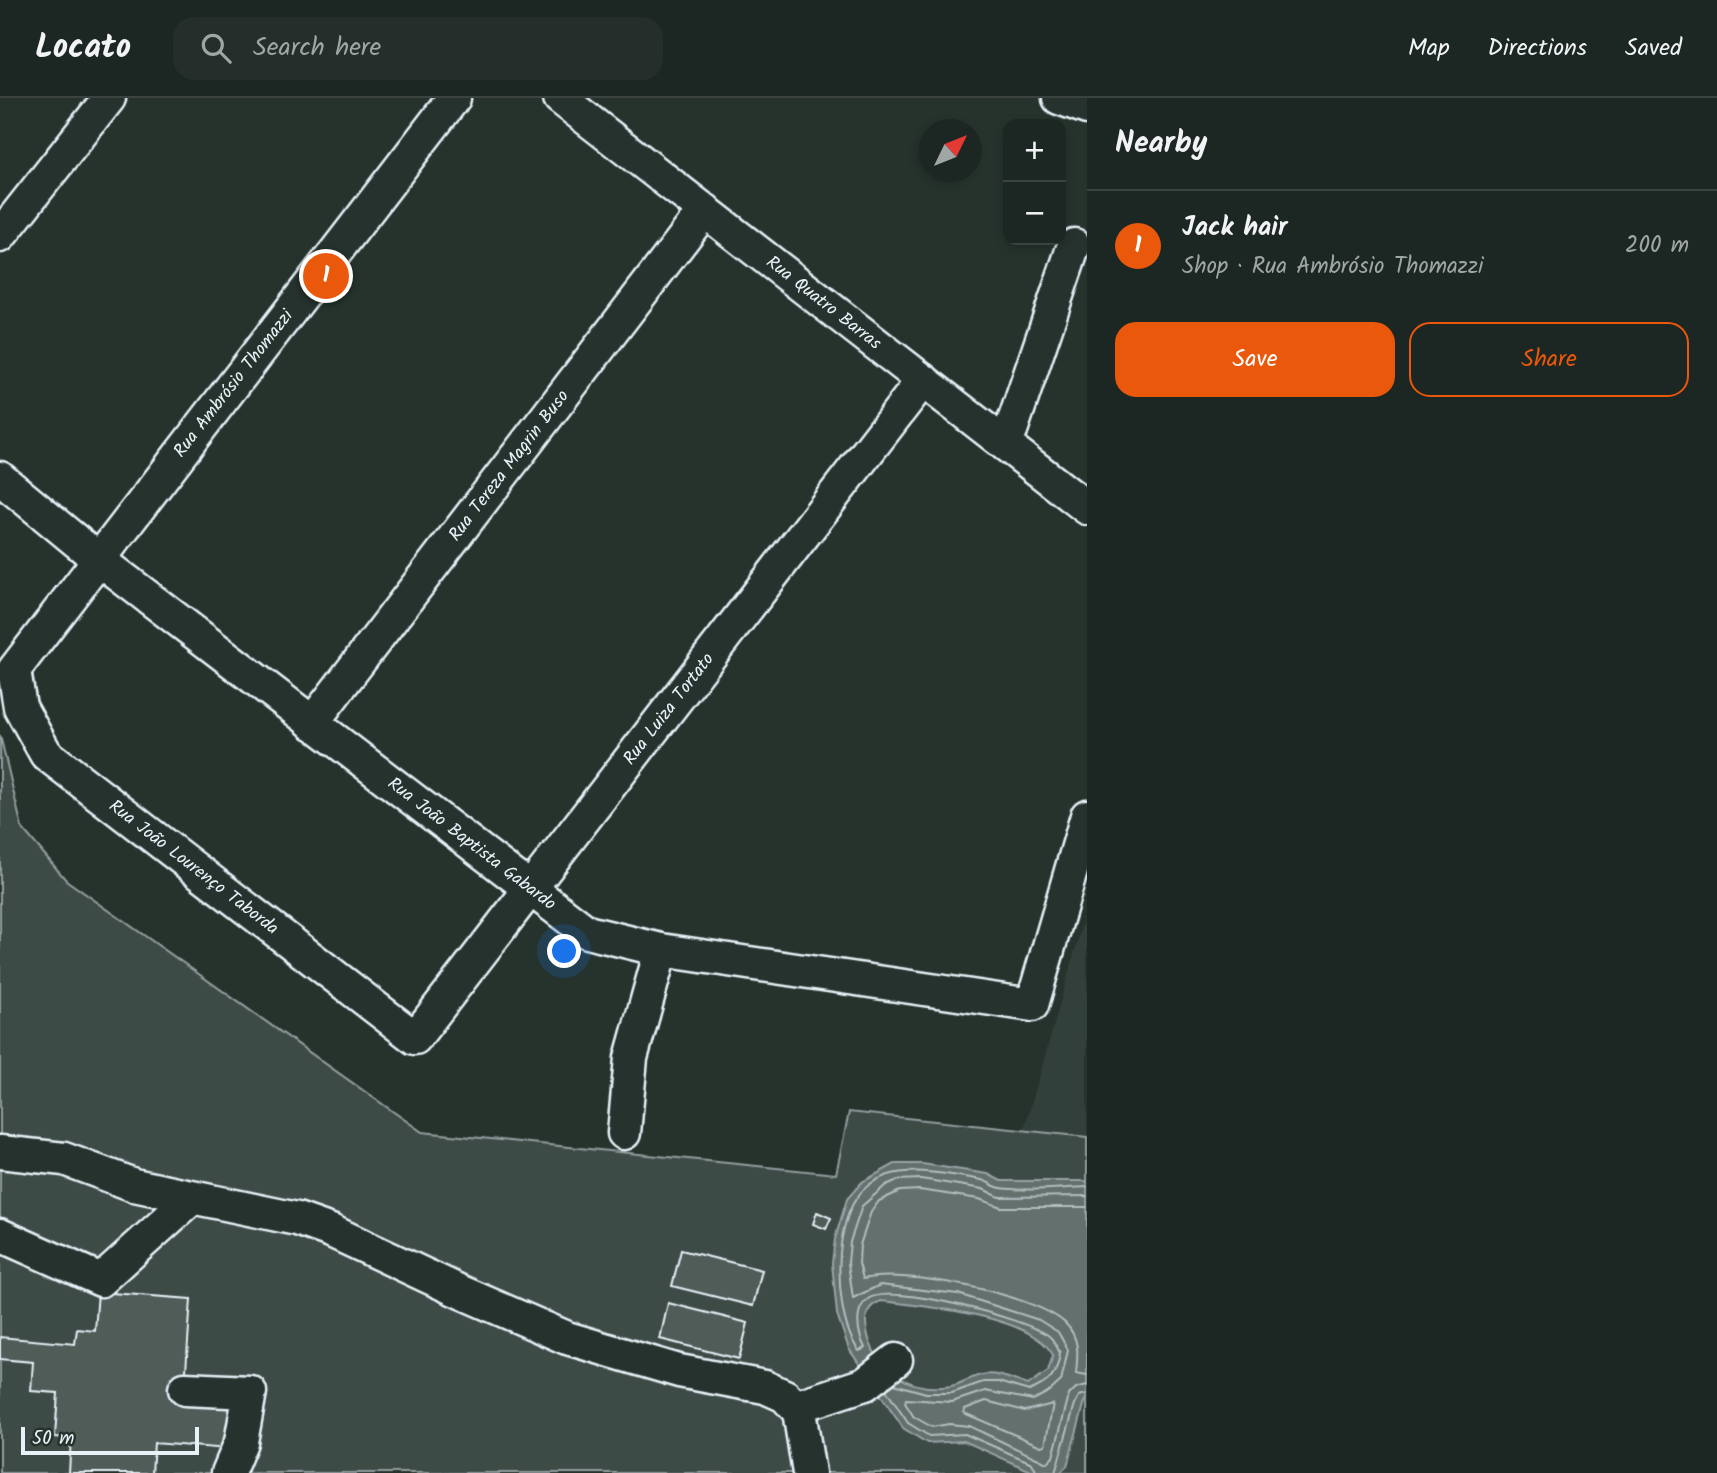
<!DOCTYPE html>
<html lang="en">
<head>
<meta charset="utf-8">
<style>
  body { margin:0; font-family:Kalam,sans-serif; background:#252e2a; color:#f1f3f6 }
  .controls { position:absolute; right:21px; top:21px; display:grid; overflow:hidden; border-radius:14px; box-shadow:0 4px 10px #0003 }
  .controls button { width:63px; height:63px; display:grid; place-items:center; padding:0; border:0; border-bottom:2px solid #3a4340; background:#1c2622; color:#f1f3f6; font:35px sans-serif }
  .compass { position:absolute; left:919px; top:21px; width:63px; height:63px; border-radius:50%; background:#1c2622; box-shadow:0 4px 10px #0003; rotate:47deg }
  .scale { position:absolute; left:21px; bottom:18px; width:178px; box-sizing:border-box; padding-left:7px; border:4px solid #e8f1f8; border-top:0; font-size:19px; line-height:24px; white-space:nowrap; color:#e8f1f8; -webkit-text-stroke:5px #26332d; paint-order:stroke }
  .you { position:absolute; left:565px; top:854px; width:24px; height:24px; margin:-18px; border:5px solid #fff; border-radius:50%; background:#1a73e8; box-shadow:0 0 0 10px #1a73e833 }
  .badge { display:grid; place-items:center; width:46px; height:46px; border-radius:50%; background:#ea580c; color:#fff; font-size:23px; font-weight:700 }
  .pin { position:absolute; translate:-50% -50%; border:4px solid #fff; box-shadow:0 2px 7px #0006 }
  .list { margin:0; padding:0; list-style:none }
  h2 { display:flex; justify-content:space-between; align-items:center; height:91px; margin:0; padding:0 28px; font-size:30px }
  h2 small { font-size:23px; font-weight:400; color:#a0a5a5 }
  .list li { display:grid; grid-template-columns:46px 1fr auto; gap:21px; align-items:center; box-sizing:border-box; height:112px; padding:0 28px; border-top:2px solid #3a4340 }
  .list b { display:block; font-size:26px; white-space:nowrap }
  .list p { margin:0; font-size:23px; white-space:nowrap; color:#a0a5a5 }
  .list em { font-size:23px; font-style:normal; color:#a0a5a5 }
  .actions { display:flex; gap:14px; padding:21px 28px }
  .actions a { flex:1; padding:16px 0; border:2px solid #ea580c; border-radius:21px; text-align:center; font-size:24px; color:#ea580c }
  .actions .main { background:#ea580c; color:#fff }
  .icon { flex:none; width:38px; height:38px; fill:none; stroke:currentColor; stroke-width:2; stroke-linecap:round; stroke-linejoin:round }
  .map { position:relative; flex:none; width:1087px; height:1375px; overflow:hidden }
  header { display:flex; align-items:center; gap:42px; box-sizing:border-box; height:98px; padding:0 35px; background:#1c2622; border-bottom:2px solid #3a4340 }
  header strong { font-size:33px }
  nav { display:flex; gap:38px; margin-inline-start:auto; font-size:24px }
  .search { width:490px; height:63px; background:#252e2a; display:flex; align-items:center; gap:18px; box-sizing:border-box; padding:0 24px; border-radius:21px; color:#a0a5a5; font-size:26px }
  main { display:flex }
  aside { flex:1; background:#1c2622 }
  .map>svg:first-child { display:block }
  .built { fill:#333f3a }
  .green { fill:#3e4b47; stroke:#939ea0; stroke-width:2 }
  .water { fill:#636f6d; stroke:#98a3a5; stroke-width:2; fill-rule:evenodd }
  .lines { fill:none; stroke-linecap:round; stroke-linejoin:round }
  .shore { stroke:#b3bdc0; stroke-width:2 }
  .building { fill:#505c59; stroke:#e8f1f8; stroke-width:2 }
  .minor-casing { stroke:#e8f1f8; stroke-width:37 }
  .minor { stroke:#26332d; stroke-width:32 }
  .labels { text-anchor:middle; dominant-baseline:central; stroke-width:5; stroke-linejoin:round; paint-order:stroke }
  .street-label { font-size:18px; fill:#e8f1f8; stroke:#26332d }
</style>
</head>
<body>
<header>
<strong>Locato</strong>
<div class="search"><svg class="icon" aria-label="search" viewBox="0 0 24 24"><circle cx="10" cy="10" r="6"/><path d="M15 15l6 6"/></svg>Search here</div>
<nav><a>Map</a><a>Directions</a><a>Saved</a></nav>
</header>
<main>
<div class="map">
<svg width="1087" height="1375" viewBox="0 0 1087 1375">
  <rect width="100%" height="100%" fill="#26332d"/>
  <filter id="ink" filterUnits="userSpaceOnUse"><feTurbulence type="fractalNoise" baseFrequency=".0143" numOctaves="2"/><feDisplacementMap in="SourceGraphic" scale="14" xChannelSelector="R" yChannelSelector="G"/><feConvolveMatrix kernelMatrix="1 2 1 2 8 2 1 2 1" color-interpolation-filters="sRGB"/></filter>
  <g filter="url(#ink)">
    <path class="built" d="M1087 810V1039L1024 1032Z"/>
    <path class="green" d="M0 637 22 730 66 782 422 1034 836 1076 849 1014 1087 1039V1375H0Z"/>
    <path class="water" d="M895 1066H922L988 1076 1001 1083H1087V1296L1067 1368 1060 1375 1031 1373 964 1343 927 1345 903 1330 849 1251 837 1216 832 1165 835 1141 847 1101 862 1084ZM881 1203C923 1208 1032 1217 1053 1257L1048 1273 1028 1287C1013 1282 997 1274 981 1277 971 1279 961 1286 951 1288 911 1295 874 1272 867 1233 864 1218 867 1208 881 1203Z"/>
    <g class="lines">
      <path class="shore" d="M1087 1098 999 1099 983 1091 921 1081 898 1082 886 1087 862 1108 850 1144 848 1165 853 1200 880 1187 958 1196 1039 1222 1058 1234 1068 1252 1061 1283 1050 1293 1033 1302 985 1293 952 1304 906 1301 905 1305 914 1319 932 1329 949 1326 969 1328 1047 1365 1053 1359 1069 1297 1076 1290 1087 1287
        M1087 1109H1001L979 1101 920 1092 900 1093 879 1103 871 1114 860 1147 859 1165 863 1181C903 1170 1034 1196 1065 1225 1080 1240 1078 1256 1076 1275L1087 1277
        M894 1286 926 1295H952L983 1284H998L1029 1293C1049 1285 1057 1277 1060 1255 1057 1249 1054 1242 1049 1238 1026 1221 890 1184 868 1201 853 1212 858 1236 865 1250L859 1253C841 1229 838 1184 840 1155 849 1060 908 1068 982 1082 989 1084 994 1089 1001 1090 1028 1094 1060 1090 1087 1089
        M886 1292 908 1325 929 1338 965 1336 1032 1365 1037 1375
        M986 1303 1025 1313 1053 1306 1045 1347 1041 1348 964 1315 965 1311Z
        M1055 1375 1075 1306 1079 1298 1087 1296"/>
    </g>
    <path class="building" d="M817 1114 831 1120 826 1131 813 1126Z
      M681 1152 762 1172 753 1208 672 1188Z
      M98 1194 191 1201 184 1302 231 1306 228 1351 154 1345 152 1375H69L71 1340 55 1339 58 1295 31 1293 33 1264 0 1261V1239L75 1246 77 1231 95 1233Z
      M668 1205 748 1225 739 1261 660 1241Z"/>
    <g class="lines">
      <defs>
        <g id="minor">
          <path id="s1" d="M454 0 14 572 20 609 46 656 415 940 923 282"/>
          <path id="s2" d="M560 0 1087 410"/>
          <path d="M1059 0 1087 10"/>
          <path d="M0 138 109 0"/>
          <path d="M1006 347 1074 147"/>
          <path id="s3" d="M0 380 98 461 587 834 661 852 1032 907 1087 718"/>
          <path id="s4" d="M312 625 705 112"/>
          <path d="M624 1035 631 960 661 852"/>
          <path d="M0 1054 64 1061 134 1087 297 1121 331 1133 461 1194 567 1240 679 1273 765 1289 785 1298 799 1313 809 1375"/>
          <path d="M0 1137 101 1182 192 1100"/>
          <path d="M185 1291 250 1294 241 1344 228 1375"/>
          <path d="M795 1309 865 1286 896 1262"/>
        </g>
      </defs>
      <use href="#minor" class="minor-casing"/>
      <use href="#minor" class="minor"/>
    </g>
  </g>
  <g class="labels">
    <g class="street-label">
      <text stroke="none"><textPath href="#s2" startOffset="334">Rua Quatro Barras</textPath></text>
      <text transform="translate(234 286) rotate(-52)">Rua Ambrósio Thomazzi</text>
      <text stroke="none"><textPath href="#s4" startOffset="324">Rua Tereza Magrin Buso</textPath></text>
      <text stroke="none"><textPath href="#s1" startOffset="1694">Rua Luiza Tortato</textPath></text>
      <text stroke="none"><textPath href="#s3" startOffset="597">Rua João Baptista Gabardo</textPath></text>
      <text stroke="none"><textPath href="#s1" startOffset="999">Rua João Lourenço Taborda</textPath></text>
    </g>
  </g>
</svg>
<div class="controls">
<button>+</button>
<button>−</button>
</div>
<svg class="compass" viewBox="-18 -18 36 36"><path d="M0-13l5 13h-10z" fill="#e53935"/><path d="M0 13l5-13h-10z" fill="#a0a5a5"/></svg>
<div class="scale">50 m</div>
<div class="you"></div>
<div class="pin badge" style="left:326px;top:178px">1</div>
</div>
<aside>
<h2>Nearby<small></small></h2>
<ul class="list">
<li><span class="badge">1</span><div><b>Jack hair</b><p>Shop · Rua Ambrósio Thomazzi</p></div><em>200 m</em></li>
</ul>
<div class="actions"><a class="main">Save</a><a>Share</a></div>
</aside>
</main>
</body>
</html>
